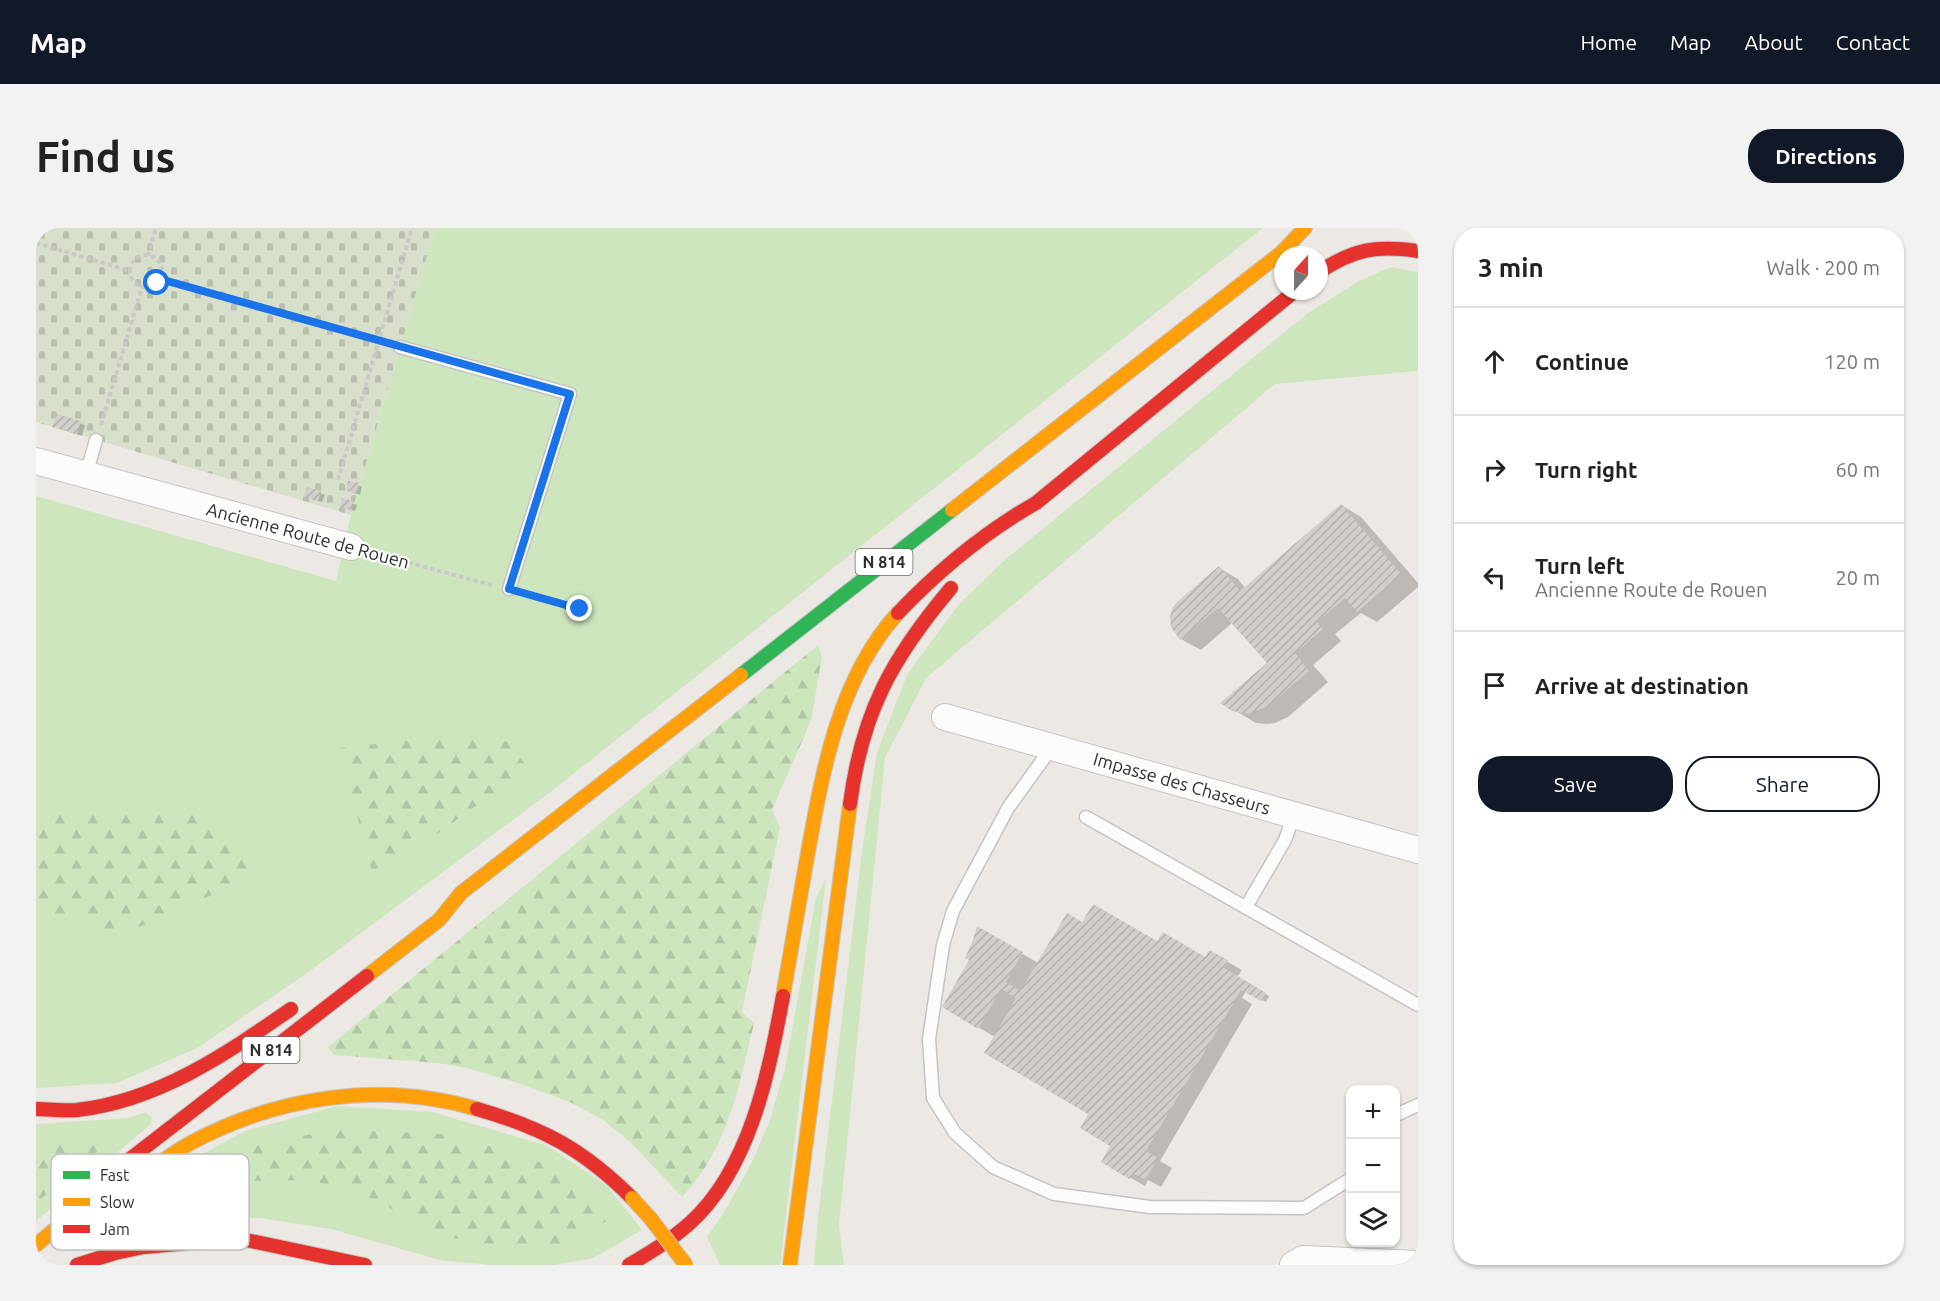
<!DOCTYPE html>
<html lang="en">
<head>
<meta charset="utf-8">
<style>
  body { margin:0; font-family:Ubuntu,sans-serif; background:#f2f2f2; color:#222 }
  .controls { position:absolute; right:18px; bottom:18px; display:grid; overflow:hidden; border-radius:12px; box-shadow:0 2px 4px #0004 }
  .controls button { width:54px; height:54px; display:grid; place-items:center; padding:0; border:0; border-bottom:2px solid #e0e0e0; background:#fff; color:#222; font:30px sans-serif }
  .compass { position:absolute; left:1238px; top:18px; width:54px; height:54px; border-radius:50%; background:#fff; box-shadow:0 2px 4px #0004; rotate:21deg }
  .stop { position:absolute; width:18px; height:18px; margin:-14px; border:4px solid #1a73e8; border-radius:50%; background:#fff }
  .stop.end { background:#1a73e8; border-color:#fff; box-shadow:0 2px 6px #0008 }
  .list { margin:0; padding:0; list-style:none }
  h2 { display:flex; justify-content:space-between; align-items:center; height:78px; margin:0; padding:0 24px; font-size:26px }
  h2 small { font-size:20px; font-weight:400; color:#767676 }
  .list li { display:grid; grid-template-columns:39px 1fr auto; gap:18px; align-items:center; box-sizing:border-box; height:108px; padding:0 24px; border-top:2px solid #e0e0e0 }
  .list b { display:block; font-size:22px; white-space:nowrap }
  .list p { margin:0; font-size:20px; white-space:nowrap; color:#767676 }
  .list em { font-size:20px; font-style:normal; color:#767676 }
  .actions { display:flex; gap:12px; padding:18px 24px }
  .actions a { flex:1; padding:14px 0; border:2px solid #111827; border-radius:24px; text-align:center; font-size:21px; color:#111827 }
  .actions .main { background:#111827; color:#fff }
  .icon { flex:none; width:33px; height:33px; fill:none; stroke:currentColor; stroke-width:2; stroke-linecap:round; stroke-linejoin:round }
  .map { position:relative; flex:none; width:1382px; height:1037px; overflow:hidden; border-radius:24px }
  header { display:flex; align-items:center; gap:36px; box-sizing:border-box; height:84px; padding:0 30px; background:#111827; color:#fff }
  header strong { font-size:28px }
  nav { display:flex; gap:33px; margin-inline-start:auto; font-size:21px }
  .intro { display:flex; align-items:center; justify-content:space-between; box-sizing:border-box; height:144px; padding:0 36px }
  h1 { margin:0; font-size:42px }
  .button { padding:15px 27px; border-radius:24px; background:#111827; color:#fff; font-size:21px; font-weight:700 }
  main { display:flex; gap:36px; padding:0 36px }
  aside { flex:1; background:#fff; border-radius:24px; box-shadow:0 2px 4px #0004 }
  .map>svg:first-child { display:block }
  .grass { fill:#cee6be }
  .forest { fill:url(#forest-firs) }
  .cemetery { fill:url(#cemetery-stones) }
  .shadow { fill:#0003 }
  .building { fill:url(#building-hatch) }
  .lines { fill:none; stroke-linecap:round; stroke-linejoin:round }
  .lane-casing { stroke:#c5c4c5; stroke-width:15 }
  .street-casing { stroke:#c5c4c5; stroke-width:28 }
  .fast-casing { stroke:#c6c5c4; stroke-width:16 }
  .slow-casing { stroke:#c6c5c4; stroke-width:16 }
  .jam-casing { stroke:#c6c5c4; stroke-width:16 }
  .path { stroke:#c9c9c8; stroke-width:4; stroke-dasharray:4.5 3; stroke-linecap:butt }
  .lane { stroke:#fcfcfb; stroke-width:12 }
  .street { stroke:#fcfcfb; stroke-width:26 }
  .fast { stroke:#30b455; stroke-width:14 }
  .slow { stroke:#ff9f0a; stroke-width:14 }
  .jam { stroke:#e5322d; stroke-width:14 }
  .slow-bridge-casing { stroke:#c6c5c4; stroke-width:16; stroke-linecap:butt }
  .slow-bridge { stroke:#ff9f0a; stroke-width:14 }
  .route { stroke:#1a73e8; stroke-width:8 }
  .labels { text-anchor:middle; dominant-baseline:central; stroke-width:4.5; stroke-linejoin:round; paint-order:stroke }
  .shield { fill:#fff; stroke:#6d6d6d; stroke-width:1.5 }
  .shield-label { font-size:16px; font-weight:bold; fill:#2e2e2e }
  .street-label { font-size:18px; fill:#2e2e2e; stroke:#fff }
  .key { fill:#fff; stroke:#c0c0c0; stroke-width:1.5 }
  .key-label { font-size:16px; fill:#2e2e2e }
</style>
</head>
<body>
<header>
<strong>Map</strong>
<nav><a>Home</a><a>Map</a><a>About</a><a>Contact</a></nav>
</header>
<div class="intro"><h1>Find us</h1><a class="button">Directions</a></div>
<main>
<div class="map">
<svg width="1382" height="1037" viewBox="0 0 1382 1037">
  <defs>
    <pattern id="forest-firs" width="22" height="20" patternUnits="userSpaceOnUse" patternTransform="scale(1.5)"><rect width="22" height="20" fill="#cee6be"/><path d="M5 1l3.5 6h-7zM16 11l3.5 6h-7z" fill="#b1c6a4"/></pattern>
    <pattern id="cemetery-stones" width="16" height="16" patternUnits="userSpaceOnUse" patternTransform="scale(1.5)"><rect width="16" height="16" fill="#d8e0cc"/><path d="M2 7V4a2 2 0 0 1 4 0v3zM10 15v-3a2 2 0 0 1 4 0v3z" fill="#bac0b0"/></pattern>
    <pattern id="building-hatch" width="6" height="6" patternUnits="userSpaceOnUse" patternTransform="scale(1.5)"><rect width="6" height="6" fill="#d1cecb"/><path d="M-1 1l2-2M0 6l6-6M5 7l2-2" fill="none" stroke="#b4b1af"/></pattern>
  </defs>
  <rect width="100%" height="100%" fill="#ece8e4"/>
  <path class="grass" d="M399 0H1227L513 565 274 743 163 819 81 855 0 860V268L300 353 315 287Z
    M1355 39 1382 44V143L1239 156 890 450 849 530 803 997 808 1037H778L782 989 826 624 841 524 872 445 923 376 971 330 1272 85 1323 53Z
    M790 650 744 1037H684L671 1009 691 980 718 930 734 892 749 840 780 670Z
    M302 878 396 884 512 918 571 958 606 1002 557 1030 518 1037H454L404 1032 295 1001 225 990 143 988 98 1000 84 993 92 973 123 950 209 903Z
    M110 884 116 890 115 896 0 993V896L93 890Z"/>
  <path class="forest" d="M782 417 786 429 775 493 736 582 744 599 706 784 718 795C703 857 692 921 646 969L594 914 567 892 534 874 482 855 431 840 402 835 298 827 292 819Z
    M445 505 472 514 492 540 338 652 303 520Z
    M159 582 231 643 80 709 38 687 0 685V583Z
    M301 901 422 907 523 941 578 988 539 1014 476 1022 396 1006 341 972 275 952 206 953 195 936 223 917Z
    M0 913 70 916 0 975Z"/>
  <path class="cemetery" d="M0 0H399L315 287 0 194Z"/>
  <path class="shadow" d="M22 188 49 197 46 208 18 199Z
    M322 257 326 259 324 267 311 262Z
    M284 265 289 267 286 274 270 269Z
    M307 272 321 277 319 283 305 278Z
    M1305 277 1325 289 1382 355V359L1341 394 1325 385 1299 406 1305 413 1277 437 1292 454 1252 489 1239 495 1231 496 1220 495 1200 483 1233 435 1197 394 1165 422 1145 411 1137 399 1183 340 1202 351 1209 360Z
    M1047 696 1122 715 1170 731 1174 724 1206 742 1201 749 1233 768 1230 774 1210 763 1206 770 1216 776 1124 933 1136 940 1125 959 1112 952 1109 958 1067 934 1076 917 1054 886 959 809 908 779 935 732 942 700 1002 735Z"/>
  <path class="building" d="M21 186 45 193 41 206 16 199Z
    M312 253 323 255 320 266 310 263Z
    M271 259 285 263 282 273 268 269Z
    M306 270 317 273 315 282 304 279Z
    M1305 276 1365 346 1321 384 1309 370 1281 394 1287 401 1259 425 1273 443 1232 478 1213 486 1196 483 1184 475 1231 435 1182 380 1144 412 1135 399 1134 388 1137 379 1142 373 1183 338 1204 363Z
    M1057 676 1121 713 1127 704 1169 729 1173 722 1192 732 1188 740 1230 765 1225 773 1205 762 1110 923 1122 930 1109 952 1097 945 1093 951 1065 934 1074 918 1044 900 1052 886 948 825 980 770 965 761 942 801 906 779 933 732 929 730 937 712 941 698 987 724 970 754 984 763 1031 685 1046 694Z"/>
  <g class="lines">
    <defs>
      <path id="lane" d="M364 119 534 166 473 361
        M50 247 60 212
        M1016 519 972 580 917 683 907 717 893 811 897 870 919 905 957 939 1018 966 1114 979 1268 980 1314 951
        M1050 589 1382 777
        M1210 679 1249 612 1258 587
        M1360 887 1382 877"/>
      <path id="street" d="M0 233 315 319
        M909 489 1382 622
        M1257 1037 1267 1031 1382 1036"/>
      <path id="fast" d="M705 447 916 282"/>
      <path id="slow" d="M916 282 1245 25 1269 0
        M331 748 403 692 425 665 705 447
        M747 768C754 726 762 683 769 641 785 554 799 454 862 385
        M0 1017C16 1004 32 989 50 978 62 971 75 968 87 960 109 946 129 930 151 917 238 869 345 852 441 881
        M754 1037 814 576"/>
      <path id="jam" d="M1283 44C1318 21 1340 17 1382 23
        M862 385C902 343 949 304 1000 275L1259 63
        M814 576C826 484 856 430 915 360
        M0 881C14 881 28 883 41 882 122 873 190 826 255 781
        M441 881C507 900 547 921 596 970
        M47 980 72 948 331 748
        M41 1037 79 1025 108 1019 187 1012H210L329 1037
        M593 1037C615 1024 635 1012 654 995 714 941 733 844 747 768"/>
    </defs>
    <use href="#lane" class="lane-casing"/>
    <use href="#street" class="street-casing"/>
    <use href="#fast" class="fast-casing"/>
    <use href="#slow" class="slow-casing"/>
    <use href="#jam" class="jam-casing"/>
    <path class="path" d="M0 15 94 43
      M94 43a16 16 0 1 1 32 0a16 16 0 1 1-32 0Z
      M112 28 120 0
      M124 52 343 113
      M65 197 106 59
      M302 252 376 0
      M336 325 456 357
      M490 366 544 382"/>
    <use href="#lane" class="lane"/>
    <use href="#street" class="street"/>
    <use href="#fast" class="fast"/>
    <use href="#slow" class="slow"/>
    <use href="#jam" class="jam"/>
    <defs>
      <path id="slow-bridge" d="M596 970 615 991 650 1037"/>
    </defs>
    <use href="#slow-bridge" class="slow-bridge-casing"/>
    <use href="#slow-bridge" class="slow-bridge"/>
  </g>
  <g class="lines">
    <path class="route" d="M121 55 124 51 534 166 473 361 544 381"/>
  </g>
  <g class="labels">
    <g class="shield">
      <rect x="819.5" y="321" width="57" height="26" rx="4.5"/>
      <rect x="206.5" y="809" width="57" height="26" rx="4.5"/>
    </g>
    <g class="shield-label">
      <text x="848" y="334">N 814</text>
      <text x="235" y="822">N 814</text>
    </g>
    <g class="street-label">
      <text transform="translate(272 307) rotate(15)">Ancienne Route de Rouen</text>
      <text transform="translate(1146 555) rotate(16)">Impasse des Chasseurs</text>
    </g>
  </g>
  <rect x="15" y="926" width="198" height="96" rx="9" class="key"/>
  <rect x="27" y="943" width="27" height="8" fill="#30b455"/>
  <rect x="27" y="970" width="27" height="8" fill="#ff9f0a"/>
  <rect x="27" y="997" width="27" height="8" fill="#e5322d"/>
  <g class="key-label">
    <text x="64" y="953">Fast</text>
    <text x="64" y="980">Slow</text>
    <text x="64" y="1007">Jam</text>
  </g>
</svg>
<div class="controls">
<button>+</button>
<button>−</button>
<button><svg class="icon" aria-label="layers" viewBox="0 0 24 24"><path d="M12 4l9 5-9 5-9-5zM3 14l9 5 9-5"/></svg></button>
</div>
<svg class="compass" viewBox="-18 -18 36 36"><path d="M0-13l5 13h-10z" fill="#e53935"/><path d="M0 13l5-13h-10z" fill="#767676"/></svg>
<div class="stop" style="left:121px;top:55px"></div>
<div class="stop end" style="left:544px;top:381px"></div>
</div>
<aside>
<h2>3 min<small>Walk · 200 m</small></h2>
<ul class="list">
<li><svg class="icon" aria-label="ahead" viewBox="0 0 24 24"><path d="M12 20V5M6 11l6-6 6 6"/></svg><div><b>Continue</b></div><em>120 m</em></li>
<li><svg class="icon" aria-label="right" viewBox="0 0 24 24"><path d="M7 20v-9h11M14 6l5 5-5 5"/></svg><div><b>Turn right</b></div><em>60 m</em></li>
<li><svg class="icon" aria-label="left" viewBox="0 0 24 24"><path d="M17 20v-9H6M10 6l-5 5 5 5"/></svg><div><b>Turn left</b><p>Ancienne Route de Rouen</p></div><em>20 m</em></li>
<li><svg class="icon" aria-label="arrive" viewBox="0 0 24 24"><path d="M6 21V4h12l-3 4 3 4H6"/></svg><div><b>Arrive at destination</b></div></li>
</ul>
<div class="actions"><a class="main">Save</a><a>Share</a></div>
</aside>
</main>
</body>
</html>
